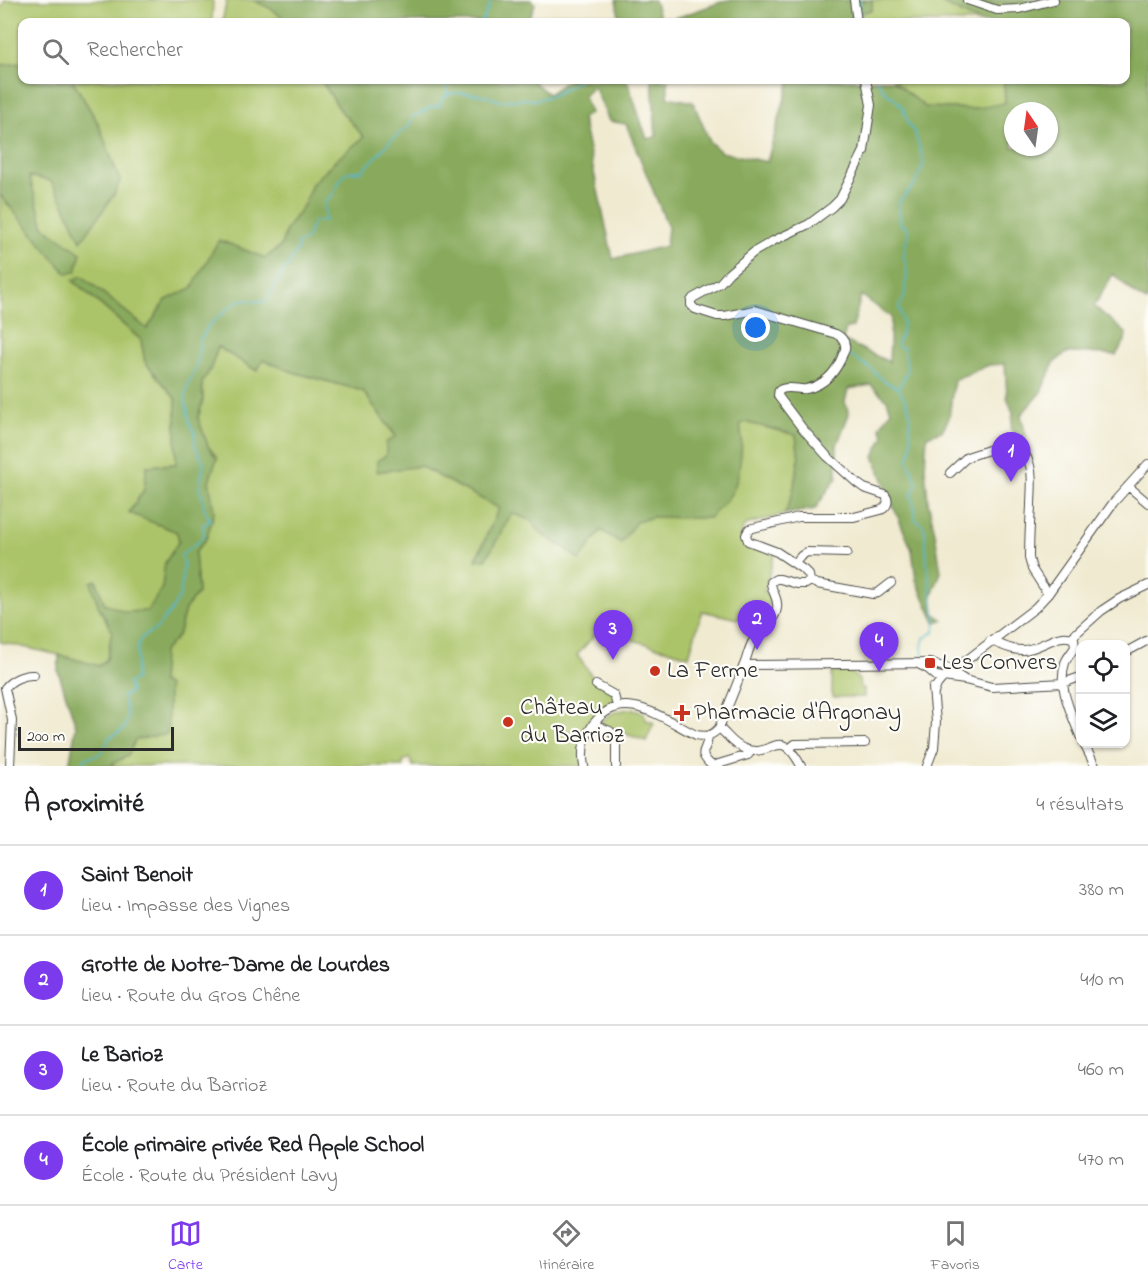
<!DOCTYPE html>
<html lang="fr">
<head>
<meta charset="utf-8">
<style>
  body { margin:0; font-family:"Indie Flower",sans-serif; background:#f2f2f2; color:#202124 }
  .controls { position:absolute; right:18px; bottom:18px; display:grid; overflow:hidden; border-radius:12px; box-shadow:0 2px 4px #0004 }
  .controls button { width:54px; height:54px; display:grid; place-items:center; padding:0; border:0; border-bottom:2px solid #e0e0e0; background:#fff; color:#202124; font:30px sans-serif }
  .compass { position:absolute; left:1004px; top:102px; width:54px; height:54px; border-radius:50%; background:#fff; box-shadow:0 2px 4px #0004; rotate:347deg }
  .scale { position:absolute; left:18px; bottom:15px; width:156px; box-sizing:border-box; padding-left:6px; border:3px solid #2b2b2b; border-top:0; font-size:16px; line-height:21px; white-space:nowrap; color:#2b2b2b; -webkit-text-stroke:4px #fdfcf7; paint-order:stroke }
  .you { position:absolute; left:756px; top:328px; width:21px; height:21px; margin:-15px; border:4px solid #fff; border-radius:50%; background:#1a73e8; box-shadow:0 0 0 9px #1a73e833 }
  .badge { display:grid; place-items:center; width:39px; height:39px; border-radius:50%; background:#7c3aed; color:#fff; font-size:20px; font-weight:700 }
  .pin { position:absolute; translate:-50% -50px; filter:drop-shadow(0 2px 3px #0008) }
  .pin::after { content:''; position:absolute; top:32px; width:21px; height:18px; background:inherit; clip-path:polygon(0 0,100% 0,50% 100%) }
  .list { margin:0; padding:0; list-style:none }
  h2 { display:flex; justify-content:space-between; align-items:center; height:78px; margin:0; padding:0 24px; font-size:26px }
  h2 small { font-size:20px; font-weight:400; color:#757577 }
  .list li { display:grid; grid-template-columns:39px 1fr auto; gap:18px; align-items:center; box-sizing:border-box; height:90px; padding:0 24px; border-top:2px solid #e0e0e0 }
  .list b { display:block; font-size:22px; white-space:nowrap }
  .list p { margin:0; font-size:20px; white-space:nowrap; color:#757577 }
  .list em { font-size:20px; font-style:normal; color:#757577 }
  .icon { flex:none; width:33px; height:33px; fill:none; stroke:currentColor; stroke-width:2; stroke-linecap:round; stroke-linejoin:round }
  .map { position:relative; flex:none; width:1148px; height:766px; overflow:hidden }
  .search { position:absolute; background:#fff; box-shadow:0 2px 4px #0004; left:18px; right:18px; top:18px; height:66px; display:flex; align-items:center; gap:15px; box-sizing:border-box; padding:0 21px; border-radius:12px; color:#757577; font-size:22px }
  .sheet { height:438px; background:#fff }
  nav { display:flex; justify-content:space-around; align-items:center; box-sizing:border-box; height:84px; border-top:2px solid #e0e0e0; background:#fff; font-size:16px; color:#757577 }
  nav a { display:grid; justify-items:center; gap:3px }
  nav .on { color:#7c3aed }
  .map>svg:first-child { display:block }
  .green { fill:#acc469; stroke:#6c784a; stroke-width:1.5 }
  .forest { fill:#89aa5d; stroke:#5a6a44; stroke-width:1.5; fill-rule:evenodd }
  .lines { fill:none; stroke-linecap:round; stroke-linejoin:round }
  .stream { stroke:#50b8cd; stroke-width:1.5 }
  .minor-casing { stroke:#494844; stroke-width:10 }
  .minor { stroke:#fff; stroke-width:8 }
  .poi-dot { fill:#c8321e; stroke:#fdfcf7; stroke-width:2 }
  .labels { text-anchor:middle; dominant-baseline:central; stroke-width:4.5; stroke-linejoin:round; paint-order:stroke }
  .poi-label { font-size:24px; fill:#2b2b2b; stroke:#fdfcf7; text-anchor:start }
</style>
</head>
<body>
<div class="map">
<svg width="1148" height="766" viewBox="0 0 1148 766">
  <rect width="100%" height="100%" fill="#fdfcf7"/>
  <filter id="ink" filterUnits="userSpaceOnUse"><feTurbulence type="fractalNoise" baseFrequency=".0167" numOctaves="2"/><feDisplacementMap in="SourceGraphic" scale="12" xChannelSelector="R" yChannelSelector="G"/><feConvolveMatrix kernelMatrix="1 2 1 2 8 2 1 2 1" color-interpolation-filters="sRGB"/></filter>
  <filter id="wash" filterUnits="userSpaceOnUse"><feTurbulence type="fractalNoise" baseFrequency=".008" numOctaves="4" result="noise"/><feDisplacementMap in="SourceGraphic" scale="24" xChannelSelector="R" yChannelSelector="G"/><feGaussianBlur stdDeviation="1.35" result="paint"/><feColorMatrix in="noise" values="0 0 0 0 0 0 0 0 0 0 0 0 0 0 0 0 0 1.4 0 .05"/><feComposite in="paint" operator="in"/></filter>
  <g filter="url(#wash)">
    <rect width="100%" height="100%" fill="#f0ead0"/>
    <path class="green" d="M5 0H213L212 22H22V63L3 65 0 64V10Z
      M227 0H253L268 7 289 22H222Z
      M872 0H935L981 22H854V14L872 10Z
      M71 80H223L224 81 225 80H321L341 111 364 137 335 161 312 184 305 203 286 230 281 246 265 258 219 240 192 288 166 300 147 329 82 276 73 281 141 340 145 362 176 399V464L147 466 144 490 129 512 177 532 179 541 165 563 162 588 148 611 125 612 104 603 96 580 98 605 112 631 107 659 99 666 59 655 0 642V195L20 219 80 253 44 228 28 176 51 181 62 200 120 181 98 123 73 81Z
      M893 80H1004L1005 104 973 109 925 107Z
      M218 347 257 371 263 360 293 372 363 391 396 437 377 471 420 466 499 508 476 559H486L512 513 530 520 544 536 564 547 580 559 601 530 653 517 709 518C716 511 728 500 732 492 740 477 743 441 740 424L745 422 796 435 799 459 793 492 785 514 745 525C741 532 740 536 744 543L775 553 764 592 772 595 766 616 741 610 739 618 738 619 702 611 689 656 599 630 577 655 592 676 623 699 598 717 583 747 588 766H413L409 758 403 762V766H112L113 763 128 756 161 682 163 652 178 636 185 609 198 593 195 553 207 537 214 512 209 481 217 458 208 446 198 418 203 400 202 382 210 370Z
      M832 672H851L859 680 860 688H864V697H832Z
      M631 709 644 713 646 720 654 723 646 741 606 727 600 723C612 712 615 711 631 709Z"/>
    <path class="forest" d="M253 0H531L535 4 528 22H289L268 7Z
      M616 0H654L661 22H620Z
      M727 0H872V10L854 14V22H664Z
      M935 0H1148V302L1136 295 1113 274 1094 306 1126 333 1125 341 1116 355 1087 353H1066L1054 363 1041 392 1021 415 1032 461 1016 439 1011 428 1013 413 1007 397 1005 364 989 365 954 380 949 418 942 431 927 436 925 468 928 501 935 533 941 572 932 595 934 613 943 620 935 622 916 580 912 550 891 501 874 456 884 436 880 427 891 411 887 400 871 385 848 389 845 402 849 414 837 445V477L815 509 785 514 793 492 799 459 796 435 745 422 740 425C744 441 740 477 732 492 728 500 716 511 709 518L653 517 636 522 621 543 601 530 580 560 564 547 544 536 530 520 512 513 486 559 476 560 499 508 420 466 377 472V461L386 455V443L396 436 363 391 293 372 263 360 257 371 218 347 210 370 202 382 203 400 198 418 208 446 217 458 209 481 214 512 207 537 195 553 198 593 185 609 178 636 163 652 161 682 168 686V734L135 740 128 756 113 763 112 766H69L76 726 58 671 59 655 99 666 107 659 112 631 98 605 91 582 96 580 104 603 125 612 148 611 162 588 165 563 179 541 177 532 129 513 144 490 147 466 176 464V399L145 362 141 340 73 280 82 276 147 329 166 300 192 288 219 240 265 258 281 246 286 230 305 203 312 184 335 161 364 137 341 111 321 80H532L548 94 568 80H627L647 139 656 137 652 80H668V97L693 102 710 142 721 152 767 162 790 80H893L925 107 973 109 1005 103 1004 80H1126V22H981ZM594 86 609 121 626 124 668 227 666 246 613 259 582 118 590 113 584 96ZM1013 111H1049V147H1013ZM861 295 891 317 889 362 843 340 846 328 853 327Z
      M22 63V80L73 81 98 123 120 181 114 195 81 241 62 200 51 181 29 176 44 227 81 253 76 272 66 273 0 195V64L3 65Z"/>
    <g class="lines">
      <path class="stream" d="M860 0 862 22
        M482 22 491 2
        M681 22H682
        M877 80 886 93 894 98 903 108 909 125 915 133 924 163 915 184 898 203 901 226H907L908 236C903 245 907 249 903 256L906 263 907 277 905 285V296L899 307C903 320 906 330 897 343L899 347 904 348C905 355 907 363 907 369 907 376 901 383 898 388 903 396 910 406 910 416 910 419 909 423 910 426 911 437 913 448 908 460L917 483 911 495 915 509V519L922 524 925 530 927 564 936 624 934 632 924 638 922 646 923 657
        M446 96 449 80
        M849 355 870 368 884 381 898 388
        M84 766V759L97 755 103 751 109 738 124 729 128 717 123 696 131 692 128 683 135 680 138 645 142 637 156 629 171 611 180 596 184 562 181 555 204 537 203 525 210 521 204 508 203 500 199 488 204 463 195 446V433L190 424 185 398 188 384 197 366 200 340 209 325 239 300 266 302 284 269 287 268 297 250 298 243 307 239 311 227 314 221H325V202L334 193 340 180 347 172 362 171 379 154 390 141 409 126 413 116 420 114 422 110 426 112 429 107 440 106 442 98 452 93H468L488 96 499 101 526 99 536 100 554 95 579 80"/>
    </g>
  </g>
  <g filter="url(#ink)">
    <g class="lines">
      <defs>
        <path id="minor" d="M854 0 857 22
          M967 0 997 10 1019 9 1054 0
          M950 473 967 457 1001 446C1011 444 1024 450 1028 460 1034 473 1031 492 1031 506 1030 523 1029 540 1029 558L1032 569 1048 594
          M1128 486 1148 503
          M795 563 801 556 807 552 847 553
          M810 581 817 584 873 594 878 593 891 583
          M1072 637 1101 611 1119 599 1148 585
          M990 641C1002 644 1010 651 1023 650 1040 650 1059 630 1074 639L1075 647C1072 652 1067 657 1065 663 1057 687 1072 714 1080 736
          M1126 652 1148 640
          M918 664 928 669 936 676 965 680 992 687 1063 683 1080 677
          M744 665 930 663 947 668 965 680
          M596 685 614 695 617 706
          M934 693 937 685 942 679 1035 608 1048 594 1113 503 1148 464
          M593 724 610 731 616 737V766
          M719 728C728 735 733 745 745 749 773 759 779 724 801 766
          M708 736C708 752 695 750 712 766
          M1084 744 1095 766
          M790 748 795 744 865 743
          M10 766 12 720 5 688C11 680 24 674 34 675
          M584 766C581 751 584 738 592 726 621 684 663 719 696 735 706 737 712 736 719 728 727 708 736 688 743 667 747 659 748 649 753 641 760 629 775 623 777 608 779 598 771 592 771 582L776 579H780L797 584H806L810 581 809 575 804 570 777 552 748 541 746 535 749 529 799 517H854L881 510C887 507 890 501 885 495L864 488 857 483 827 456 802 428 778 396C779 391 777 391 782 389 790 386 799 390 806 389 825 385 837 371 843 354 845 350 846 349 845 345 844 339 841 337 836 334L755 310 725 316H717L695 309 691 305V301L693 298 720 283 729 273 754 252 773 241 809 224 832 207 840 199 864 151 871 105 866 80
          M712 766 748 755 751 751
          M927 766 934 748 936 722 933 688"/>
      </defs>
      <use href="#minor" class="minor-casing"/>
      <use href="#minor" class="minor"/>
    </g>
  </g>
  <g class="poi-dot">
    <rect x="924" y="657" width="12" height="12" rx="3"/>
    <circle cx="655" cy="671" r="6"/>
    <path d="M679 704h6v6h6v6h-6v6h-6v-6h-6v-6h6z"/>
    <circle cx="508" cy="722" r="6"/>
  </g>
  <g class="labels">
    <g class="poi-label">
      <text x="942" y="663">Les Convers</text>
      <text x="667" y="671">La Ferme</text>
      <text x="520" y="708">Château<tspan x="520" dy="28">du Barrioz</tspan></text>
      <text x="694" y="713">Pharmacie d'Argonay</text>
    </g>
  </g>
</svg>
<div class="controls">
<button><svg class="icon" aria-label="locate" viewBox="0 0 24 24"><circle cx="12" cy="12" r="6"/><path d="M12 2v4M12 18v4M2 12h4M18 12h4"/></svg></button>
<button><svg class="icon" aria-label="layers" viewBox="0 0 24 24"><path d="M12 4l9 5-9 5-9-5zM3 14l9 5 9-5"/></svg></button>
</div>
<svg class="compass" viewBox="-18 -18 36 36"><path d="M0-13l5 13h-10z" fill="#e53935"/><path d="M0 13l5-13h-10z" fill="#757577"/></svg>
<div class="scale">200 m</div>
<div class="you"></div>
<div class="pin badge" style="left:1011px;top:482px">1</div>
<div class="pin badge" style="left:757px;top:650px">2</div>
<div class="pin badge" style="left:613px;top:660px">3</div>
<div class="pin badge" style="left:879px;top:672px">4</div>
<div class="search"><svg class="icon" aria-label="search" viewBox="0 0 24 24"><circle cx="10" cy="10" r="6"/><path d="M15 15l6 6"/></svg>Rechercher</div>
</div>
<section class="sheet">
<h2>À proximité<small>4 résultats</small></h2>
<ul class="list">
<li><span class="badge">1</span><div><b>Saint Benoit</b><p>Lieu · Impasse des Vignes</p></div><em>380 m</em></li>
<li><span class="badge">2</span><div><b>Grotte de Notre-Dame de Lourdes</b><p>Lieu · Route du Gros Chêne</p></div><em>410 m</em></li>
<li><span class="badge">3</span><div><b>Le Barioz</b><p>Lieu · Route du Barrioz</p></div><em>460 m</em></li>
<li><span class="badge">4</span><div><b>École primaire privée Red Apple School</b><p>École · Route du Président Lavy</p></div><em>470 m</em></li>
</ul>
</section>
<nav>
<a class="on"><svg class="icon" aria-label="map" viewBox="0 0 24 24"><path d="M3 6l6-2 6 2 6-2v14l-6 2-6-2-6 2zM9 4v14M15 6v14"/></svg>Carte</a>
<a><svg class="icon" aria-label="directions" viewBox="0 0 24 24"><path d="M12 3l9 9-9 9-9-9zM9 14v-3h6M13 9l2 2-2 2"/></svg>Itinéraire</a>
<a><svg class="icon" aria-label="saved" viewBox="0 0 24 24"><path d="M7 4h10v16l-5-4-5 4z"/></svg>Favoris</a>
</nav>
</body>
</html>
